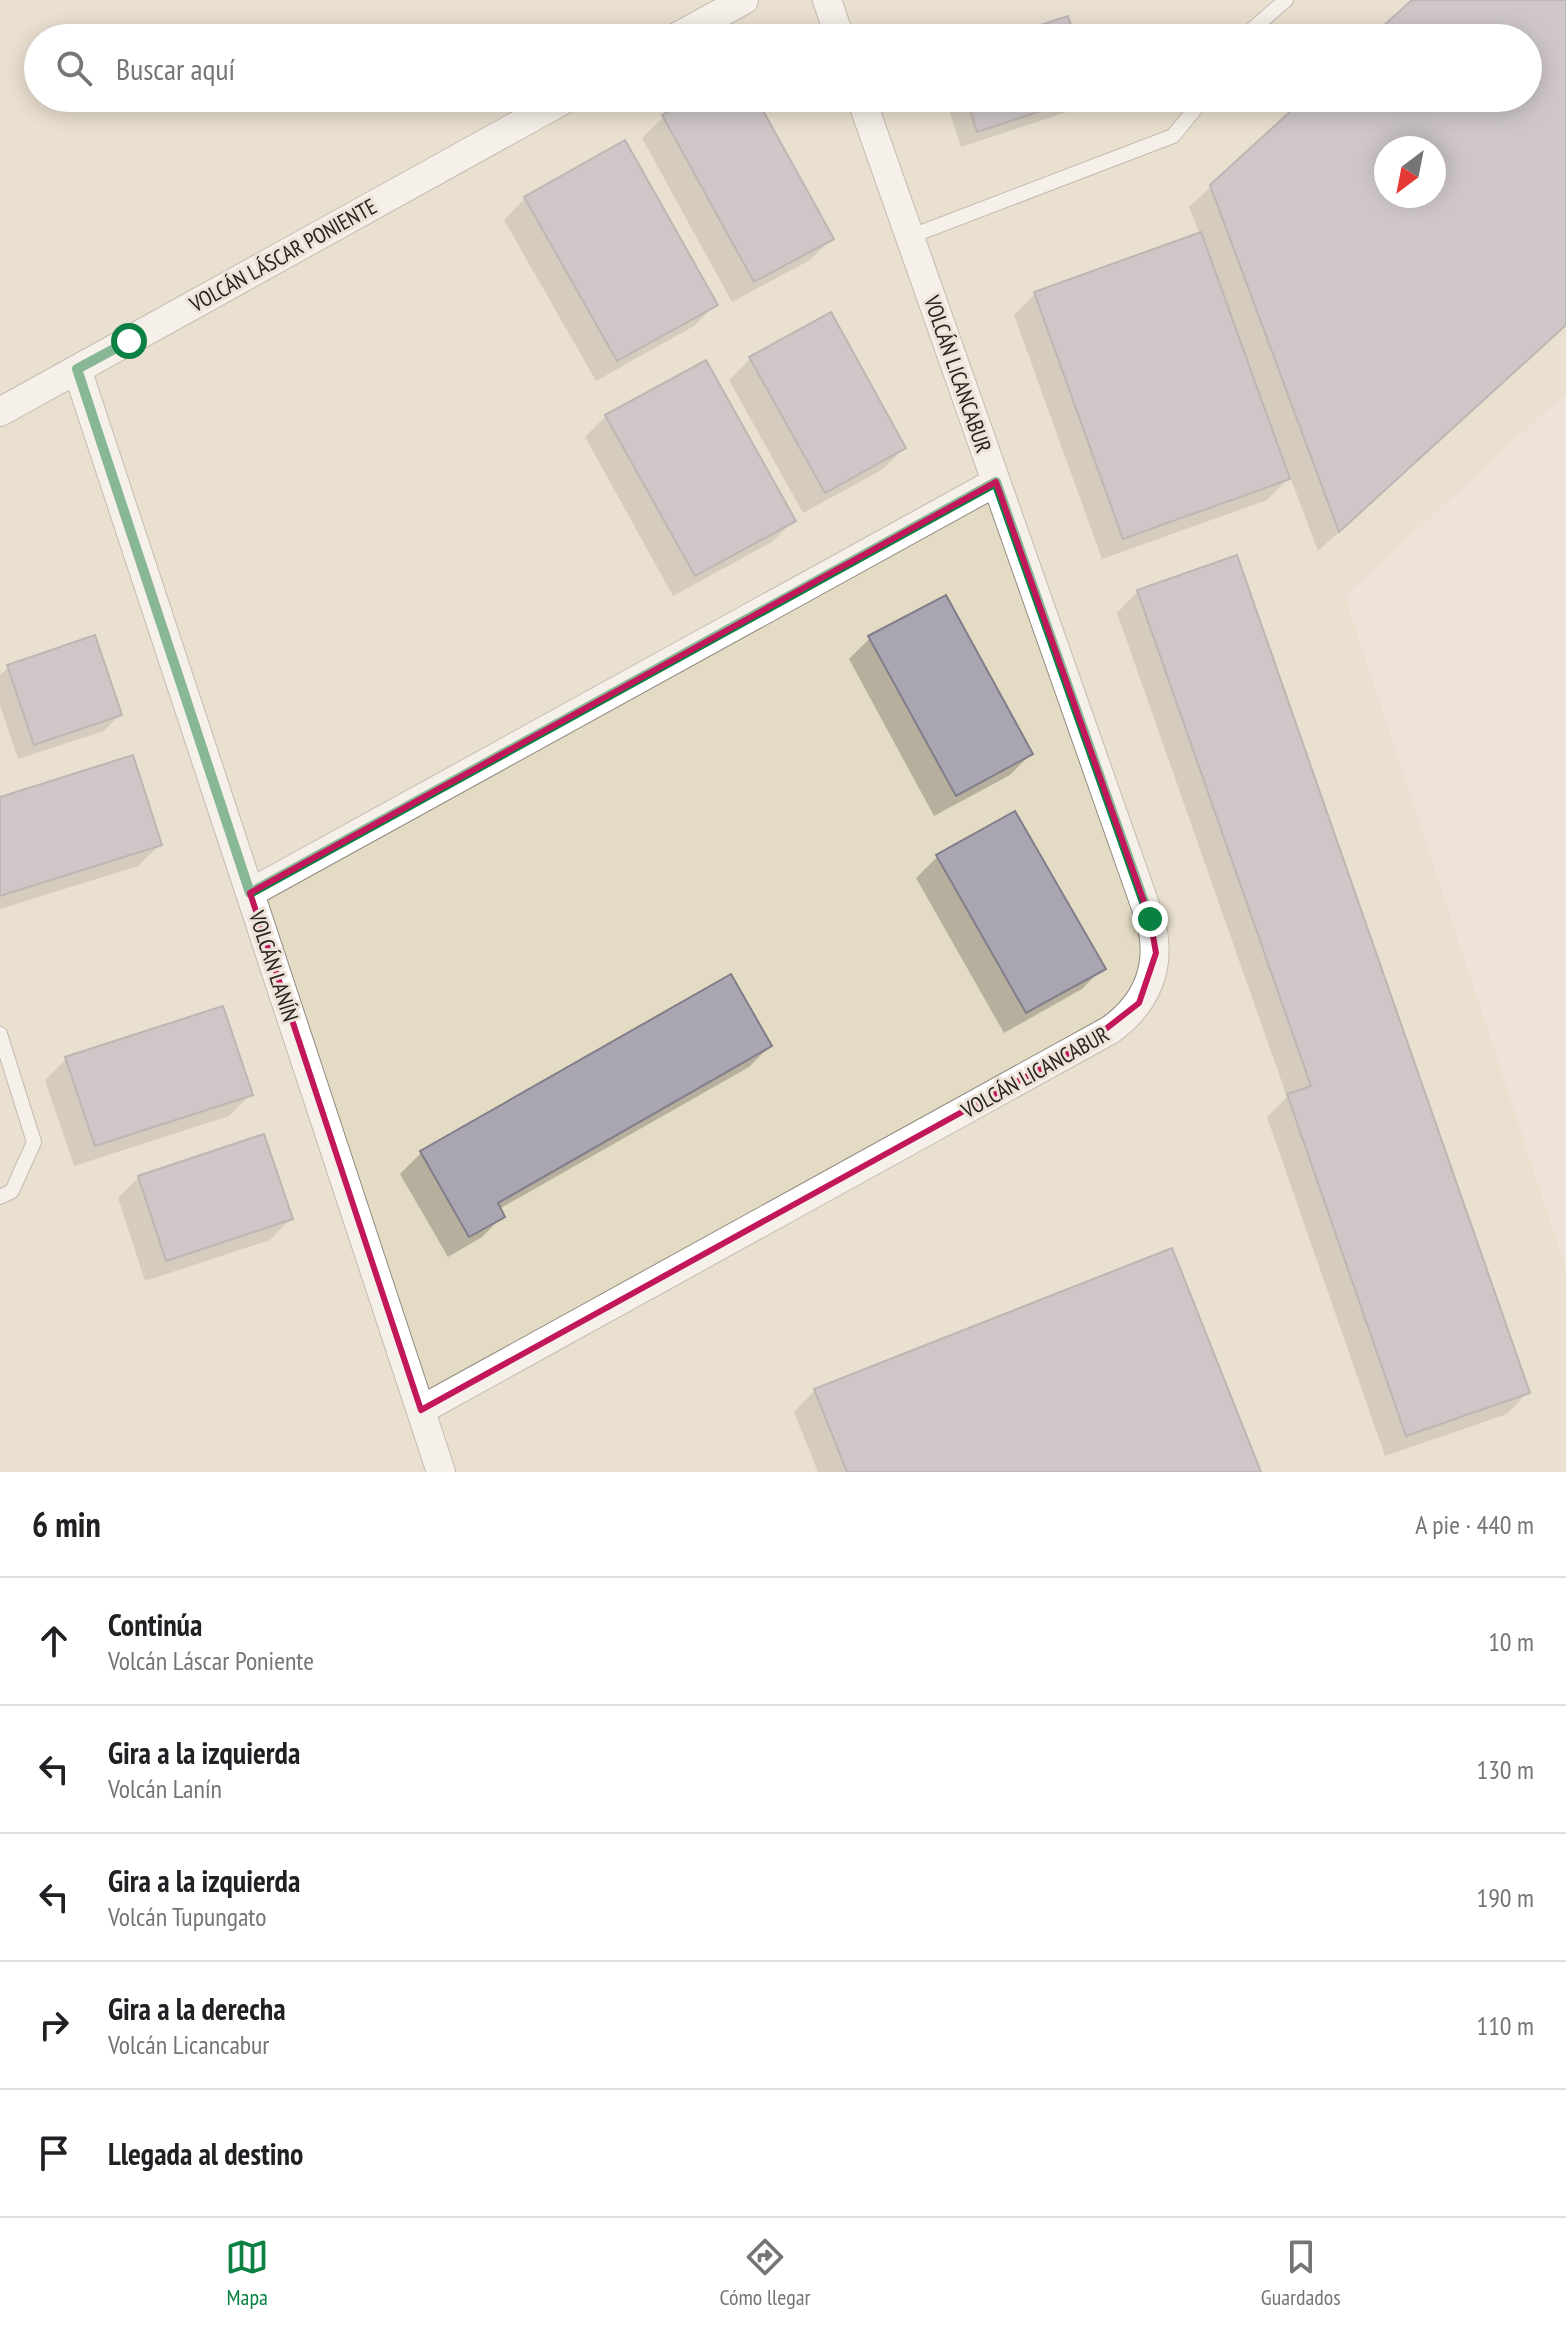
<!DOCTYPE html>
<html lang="es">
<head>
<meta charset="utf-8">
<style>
  body { margin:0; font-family:"PT Sans Narrow",sans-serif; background:#f2f2f2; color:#202124 }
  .compass { position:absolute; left:1374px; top:136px; width:72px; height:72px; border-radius:50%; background:#fff; box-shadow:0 4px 20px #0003; rotate:212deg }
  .stop { position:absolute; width:24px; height:24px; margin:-18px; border:6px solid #0b8043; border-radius:50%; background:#fff }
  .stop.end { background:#0b8043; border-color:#fff; box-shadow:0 2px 8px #0008 }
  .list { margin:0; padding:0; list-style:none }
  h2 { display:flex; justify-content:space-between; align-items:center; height:104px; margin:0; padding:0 32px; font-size:34px }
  h2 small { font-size:26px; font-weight:400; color:#757577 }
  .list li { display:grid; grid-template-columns:52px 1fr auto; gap:24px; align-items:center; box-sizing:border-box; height:128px; padding:0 32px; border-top:2px solid #e0e0e0 }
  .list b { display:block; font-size:30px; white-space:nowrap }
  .list p { margin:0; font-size:26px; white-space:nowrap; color:#757577 }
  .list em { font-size:26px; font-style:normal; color:#757577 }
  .icon { flex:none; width:44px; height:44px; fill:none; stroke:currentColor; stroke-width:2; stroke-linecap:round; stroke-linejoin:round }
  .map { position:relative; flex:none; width:1566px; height:1472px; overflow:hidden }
  .search { position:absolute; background:#fff; box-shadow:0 4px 20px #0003; left:24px; right:24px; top:24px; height:88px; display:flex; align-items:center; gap:20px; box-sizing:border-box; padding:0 28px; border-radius:44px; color:#757577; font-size:30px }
  .sheet { height:744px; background:#fff }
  nav { display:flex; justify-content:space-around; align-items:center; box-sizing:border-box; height:112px; border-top:2px solid #e0e0e0; background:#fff; font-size:22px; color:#757577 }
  nav a { display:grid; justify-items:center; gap:4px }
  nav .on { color:#0b8043 }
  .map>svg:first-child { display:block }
  .industrial { fill:#e4dbc5; fill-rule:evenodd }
  .shadow { fill:#0003; fill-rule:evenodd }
  .building { fill:#a9a5b1; stroke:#827e89; stroke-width:2; fill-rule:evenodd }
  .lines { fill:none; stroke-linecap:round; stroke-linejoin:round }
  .lane-casing { stroke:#938980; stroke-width:16 }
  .street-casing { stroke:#938980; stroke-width:30 }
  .lane { stroke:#fff; stroke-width:14 }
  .street { stroke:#fff; stroke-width:28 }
  .route { stroke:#0b8043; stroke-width:10 }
  .marked { fill:none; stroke:#c2185b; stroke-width:6; stroke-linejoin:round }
  .labels { text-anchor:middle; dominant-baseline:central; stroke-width:6; stroke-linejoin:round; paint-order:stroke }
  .street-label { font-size:22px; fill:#282420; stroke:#eee3d9 }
</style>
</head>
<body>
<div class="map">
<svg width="1566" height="1472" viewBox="0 0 1566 1472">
  <rect width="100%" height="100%" fill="#eee3d9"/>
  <path class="industrial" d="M0 0H1566V393L1345 596 1566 1268V1472H0ZM38 38H1528V98H38ZM1386 148H1434V196H1386Z"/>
  <path class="shadow" d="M1415 0H1566V324L1318 551 1290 477 1267 500 1102 559 1014 315 1035 294 1200 235 1189 207 1307 98H1528V38H1373ZM1386 148H1434V196H1386Z
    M698 98H754L831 239 810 260 732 302 642 138 664 117Z
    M945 98H1087L1076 109 961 147Z
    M525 198 715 305 694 326 596 381 504 220Z
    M830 315 904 448 883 469 803 513 729 380 750 359Z
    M606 416 793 521 772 542 673 596 585 437Z
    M1138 591 1528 1392 1507 1414 1385 1456 1267 1117 1287 1097 1117 613Z
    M870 638 1031 754 1010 775 934 816 849 659Z
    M9 667 120 715 104 731 18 759 0 705V675Z
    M0 799 160 845 138 866 0 909Z
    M1014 813 1103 968 1082 989 1004 1033 916 878 937 857Z
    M770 1046 749 1067 499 1209 503 1216 482 1237 448 1257 400 1174 421 1153Z
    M66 1059 250 1095 229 1116 74 1166 45 1080Z
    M139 1177 291 1219 270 1240 145 1281 118 1198Z
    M815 1390 1259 1472H818L794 1412Z"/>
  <path class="building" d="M1412 0H1566V325L1339 532 1210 185 1305 98H1528V38H1370ZM1386 148H1434V196H1386Z
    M1068 16 1075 38H1001Z
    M694 98H756L834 239 754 282 662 115Z
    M966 98H1080L977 132Z
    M625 140 718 305 617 361 524 197Z
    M1201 232 1290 479 1123 539 1034 292Z
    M831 312 906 448 825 493 749 357Z
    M706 360 796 521 695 576 605 415Z
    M1237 555 1530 1393 1406 1436 1287 1094 1311 1086 1137 590Z
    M946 595 1033 754 956 796 868 636Z
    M95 635 122 715 34 745 7 665Z
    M133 755 162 845 0 896V797Z
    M1015 811 1106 969 1026 1013 936 855Z
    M731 974 772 1046 498 1203 505 1217 469 1237 420 1151Z
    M223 1006 253 1095 95 1146 65 1057Z
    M264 1134 293 1219 166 1261 138 1176Z
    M1172 1248 1261 1472H847L814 1389Z"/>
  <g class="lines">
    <defs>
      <path id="lane" d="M1242 38 1286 0
        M909 237 1173 136 1204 98
        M0 1034 34 1142 12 1191 0 1197"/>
      <path id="street" d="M827 0 840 38
        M675 38 744 0
        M77 369 441 1472
        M0 412 567 98
        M250 893 996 482
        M421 1410 1110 1030C1148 1003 1163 964 1150 919L861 98"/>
    </defs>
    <use href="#lane" class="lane-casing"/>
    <use href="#street" class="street-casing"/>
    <use href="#lane" class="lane"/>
    <use href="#street" class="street"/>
  </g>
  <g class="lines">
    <path class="route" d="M129 341 77 369 250 893 996 482 1150 919"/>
  </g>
  <path d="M0 0H1566V1472H0ZM996 482 1150 919 1156 953 1139 1003 1089 1042 421 1410 250 893Z" fill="#eee3d9" fill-opacity=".55" fill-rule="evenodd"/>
  <path class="marked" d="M996 482 1150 919 1156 953 1139 1003 1089 1042 421 1410 250 893Z"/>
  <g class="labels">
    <g class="street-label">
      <text transform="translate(283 255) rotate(-29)">VOLCÁN LÁSCAR PONIENTE</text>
      <text transform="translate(958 374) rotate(71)">VOLCÁN LICANCABUR</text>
      <text transform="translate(274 966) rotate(72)">VOLCÁN LANÍN</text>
      <text transform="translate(1035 1072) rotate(-29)">VOLCÁN LICANCABUR</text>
    </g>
  </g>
</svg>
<svg class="compass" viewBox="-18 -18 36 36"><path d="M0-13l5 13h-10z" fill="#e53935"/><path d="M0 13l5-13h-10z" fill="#757577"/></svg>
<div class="stop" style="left:129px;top:341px"></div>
<div class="stop end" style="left:1150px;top:919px"></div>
<div class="search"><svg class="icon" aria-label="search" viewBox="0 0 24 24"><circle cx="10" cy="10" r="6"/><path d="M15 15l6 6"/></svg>Buscar aquí</div>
</div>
<section class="sheet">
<h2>6 min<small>A pie · 440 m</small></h2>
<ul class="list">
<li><svg class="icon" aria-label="ahead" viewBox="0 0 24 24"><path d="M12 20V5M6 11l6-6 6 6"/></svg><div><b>Continúa</b><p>Volcán Láscar Poniente</p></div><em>10 m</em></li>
<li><svg class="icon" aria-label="left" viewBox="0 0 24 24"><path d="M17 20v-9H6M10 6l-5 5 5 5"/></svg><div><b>Gira a la izquierda</b><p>Volcán Lanín</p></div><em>130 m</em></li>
<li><svg class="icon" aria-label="left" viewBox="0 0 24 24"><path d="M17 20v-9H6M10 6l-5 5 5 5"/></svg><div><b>Gira a la izquierda</b><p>Volcán Tupungato</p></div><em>190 m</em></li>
<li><svg class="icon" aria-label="right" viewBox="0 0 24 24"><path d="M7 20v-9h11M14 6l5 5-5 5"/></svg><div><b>Gira a la derecha</b><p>Volcán Licancabur</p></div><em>110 m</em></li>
<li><svg class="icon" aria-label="arrive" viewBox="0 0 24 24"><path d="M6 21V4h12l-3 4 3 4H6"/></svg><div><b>Llegada al destino</b></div></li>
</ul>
</section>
<nav>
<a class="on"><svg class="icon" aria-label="map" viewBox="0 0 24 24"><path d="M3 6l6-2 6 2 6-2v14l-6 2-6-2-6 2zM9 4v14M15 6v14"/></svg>Mapa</a>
<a><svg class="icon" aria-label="directions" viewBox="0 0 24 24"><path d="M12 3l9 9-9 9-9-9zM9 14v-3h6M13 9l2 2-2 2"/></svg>Cómo llegar</a>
<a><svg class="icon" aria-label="saved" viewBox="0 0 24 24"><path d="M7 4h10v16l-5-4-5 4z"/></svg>Guardados</a>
</nav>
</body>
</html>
